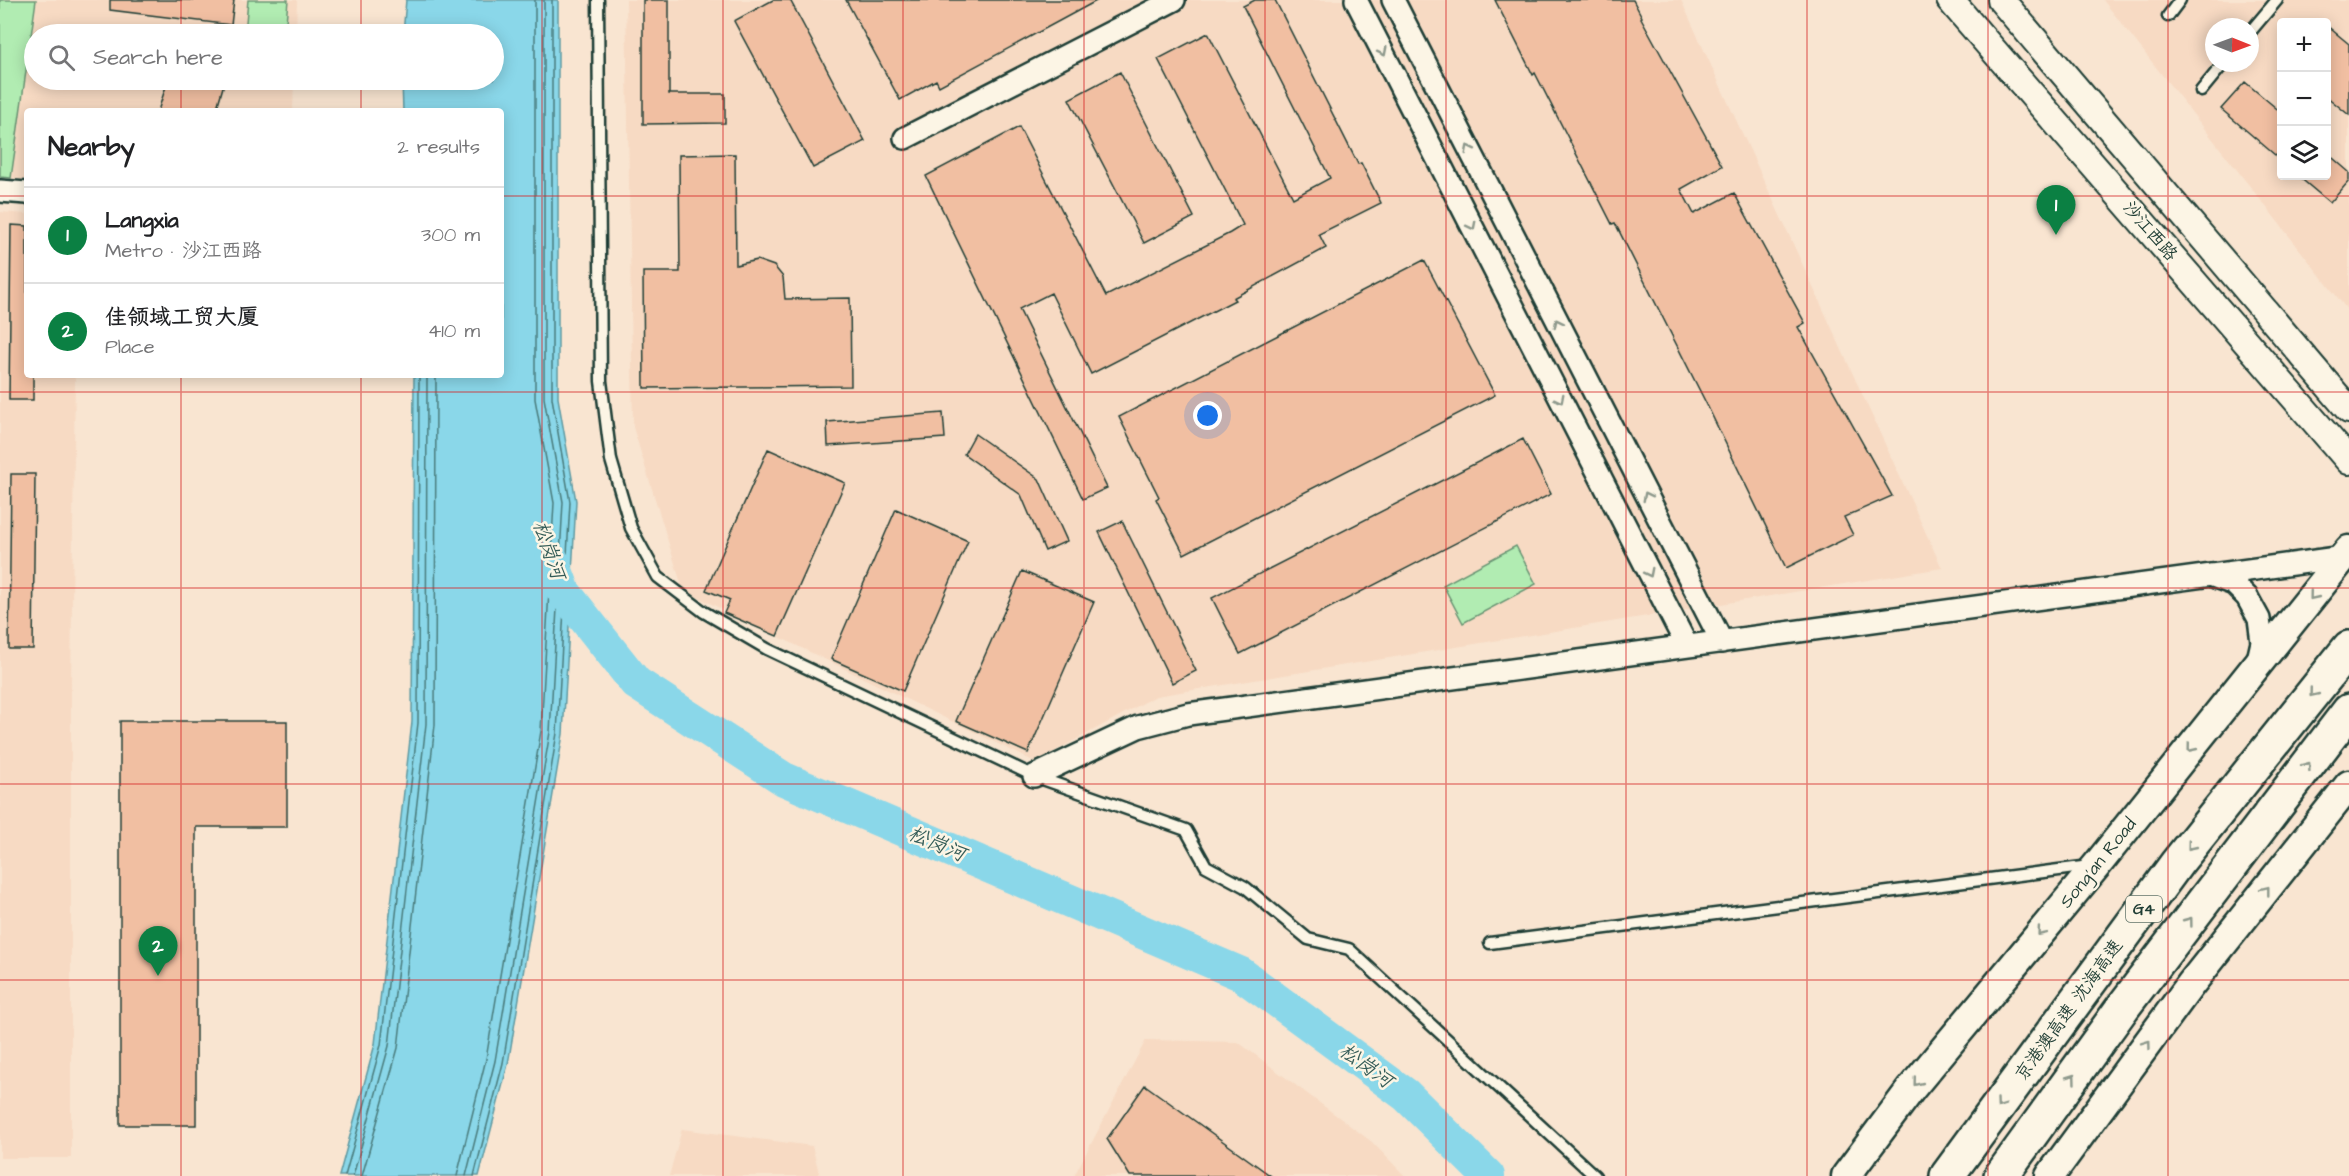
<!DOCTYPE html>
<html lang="en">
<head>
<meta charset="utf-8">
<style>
  body { margin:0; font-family:"Architects Daughter","LXGW WenKai TC",sans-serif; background:#f2f2f2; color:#202124 }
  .controls { position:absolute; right:18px; top:18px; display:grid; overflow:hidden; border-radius:6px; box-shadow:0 3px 15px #0003 }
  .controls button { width:54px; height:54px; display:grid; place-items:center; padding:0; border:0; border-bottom:2px solid #e0e0e0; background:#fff; color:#202124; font:30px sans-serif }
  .compass { position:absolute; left:2205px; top:18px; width:54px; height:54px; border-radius:50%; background:#fff; box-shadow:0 3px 15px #0003; rotate:91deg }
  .you { position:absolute; left:1208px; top:416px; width:21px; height:21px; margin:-15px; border:4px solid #fff; border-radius:50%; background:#1a73e8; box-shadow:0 0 0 9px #1a73e833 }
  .badge { display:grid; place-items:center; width:39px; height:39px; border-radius:50%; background:#0b8043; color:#fff; font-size:20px; font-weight:700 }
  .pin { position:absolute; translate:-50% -50px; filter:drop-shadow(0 2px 3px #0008) }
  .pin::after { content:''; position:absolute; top:32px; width:21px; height:18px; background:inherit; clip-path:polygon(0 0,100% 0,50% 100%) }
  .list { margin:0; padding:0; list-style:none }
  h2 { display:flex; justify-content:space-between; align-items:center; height:78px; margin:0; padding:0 24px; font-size:26px }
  h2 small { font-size:20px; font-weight:400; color:#757577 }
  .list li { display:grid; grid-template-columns:39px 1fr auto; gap:18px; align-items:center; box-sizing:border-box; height:96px; padding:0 24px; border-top:2px solid #e0e0e0 }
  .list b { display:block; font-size:22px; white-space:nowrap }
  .list p { margin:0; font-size:20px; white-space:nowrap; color:#757577 }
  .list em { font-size:20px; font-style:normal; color:#757577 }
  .icon { flex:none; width:33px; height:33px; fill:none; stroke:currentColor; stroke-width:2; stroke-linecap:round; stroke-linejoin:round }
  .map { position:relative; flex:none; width:2349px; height:1176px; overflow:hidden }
  .search { position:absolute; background:#fff; box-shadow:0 3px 15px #0003; left:24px; top:24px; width:480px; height:66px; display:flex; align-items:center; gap:15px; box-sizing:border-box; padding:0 21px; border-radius:33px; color:#757577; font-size:22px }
  .panel { position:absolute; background:#fff; box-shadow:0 3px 15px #0003; left:24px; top:108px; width:480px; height:270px; border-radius:6px }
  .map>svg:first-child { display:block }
  .built { fill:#f7dac3; fill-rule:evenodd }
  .green { fill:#b1ecb2; stroke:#689473; stroke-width:1.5 }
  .water { fill:#8ad7e9; stroke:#5f99a1; stroke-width:1.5 }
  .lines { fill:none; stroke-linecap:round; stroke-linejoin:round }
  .shore { stroke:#4a7b7c; stroke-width:1.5 }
  .river { stroke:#8ad7e9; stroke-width:34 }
  .building { fill:#f1bfa2; stroke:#1f3d34; stroke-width:1.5 }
  .service-casing { stroke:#1f3d34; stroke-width:15 }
  .minor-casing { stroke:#1f3d34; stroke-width:26 }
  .tertiary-casing { stroke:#1f3d34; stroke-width:30 }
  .secondary-casing { stroke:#1f3d34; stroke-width:33 }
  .motorway-casing { stroke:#1f3d34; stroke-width:38 }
  .service { stroke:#fcf5e5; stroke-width:10 }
  .minor { stroke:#fcf5e5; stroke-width:21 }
  .tertiary { stroke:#fcf5e5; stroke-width:26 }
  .secondary { stroke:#fcf5e5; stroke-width:28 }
  .motorway { stroke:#fcf5e5; stroke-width:33 }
  .oneway { stroke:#8e998c }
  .grid { fill:none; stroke:#d62828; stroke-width:1.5; stroke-opacity:0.55 }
  .labels { text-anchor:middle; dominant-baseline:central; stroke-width:5; stroke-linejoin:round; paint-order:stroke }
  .shield { fill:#fcf5e5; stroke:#617469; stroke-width:1.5 }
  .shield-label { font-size:16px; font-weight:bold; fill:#1f3d34 }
  .street-label { font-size:18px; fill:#1f3d34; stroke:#fcf5e5 }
  .water-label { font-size:20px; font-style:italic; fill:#345c58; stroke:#fcf5e5 }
</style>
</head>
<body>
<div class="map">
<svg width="2349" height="1176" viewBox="0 0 2349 1176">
  <rect width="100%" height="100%" fill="#f9e5d1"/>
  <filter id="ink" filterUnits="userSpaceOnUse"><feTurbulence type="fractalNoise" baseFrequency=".0167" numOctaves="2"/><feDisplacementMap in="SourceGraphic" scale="12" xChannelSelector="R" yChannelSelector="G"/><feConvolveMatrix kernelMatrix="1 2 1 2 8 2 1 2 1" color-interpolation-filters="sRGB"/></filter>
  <g filter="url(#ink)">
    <path class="built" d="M36 0H297L296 34H34V80H294L293 111H27V180L11 178Z
      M626 0H1681L1942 568 1156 696 1035 762 683 590 633 427Z
      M2103 0H2349V312ZM2282 22H2326V176H2282ZM2214 27H2250V63H2214Z
      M0 212 27 214V375H75L71 686V1158H0Z
      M1146 1040 1238 1042 1372 1142 1405 1176H1074Z
      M682 1129 812 1146 820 1176H669Z"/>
    <path class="green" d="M0 0H36L11 178 0 177Z
      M248 0H288L285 34H245Z
      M1516 546 1536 584 1463 623 1443 585Z"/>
    <path class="water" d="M406 0H558V398L576 501 563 734 508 1064 479 1176H339L375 1044 412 722 414 375H501V111H403L402 80H494V34H403Z"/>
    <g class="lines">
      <path class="shore" d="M345 1176 381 1045 418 723 419 375
        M353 1176 389 1046 426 724 427 375
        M362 1176 398 1048 435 725 436 375
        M457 1176 486 1059 541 731 554 503 535 399V0
        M466 1176 495 1061 550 732 563 502 544 398V0
        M474 1176 503 1063 557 733 570 502 552 398V0"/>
      <path class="river" d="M552 560 564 592 636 683 784 779 1241 974 1406 1095 1488 1176"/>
    </g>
    <path class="building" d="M110 0H234L231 25 110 10Z
      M643 0H669V94H725V123L643 124Z
      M773 0H790L865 141 813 168 734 21Z
      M846 0H1098L939 86 936 80 900 100Z
      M1255 0H1275L1358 164 1361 163 1381 203 1319 234 1326 248 1233 298 1235 300 1091 374 1051 293 1019 309 1107 488 1083 499 926 176 1019 127 1106 296 1230 233 1243 225 1158 59 1208 33 1293 198 1330 178 1243 6Z
      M1495 0H1633L1642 17 1641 18 1722 166 1681 189 1694 214 1734 193 1805 323 1798 327 1892 496 1844 517 1853 535 1786 568 1707 405 1615 223 1612 224 1535 73 1533 75Z
      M2326 25 2349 44V115L2326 96Z
      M1120 72 1194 217 1144 243 1069 99Z
      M168 80H225L216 111H158Z
      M2245 82 2282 113V161L2221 109Z
      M2326 152 2349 172V181L2330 203 2298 176H2326Z
      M735 154 736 265 757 260 774 266 783 277 785 299 850 298 851 386 644 388 643 272H680L679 155Z
      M11 225 27 226V375H33V400H9Z
      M1424 260 1495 395 1184 554 1156 499 1159 497 1119 417Z
      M943 413 945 438 828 446 827 422Z
      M975 434 1039 479 1067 541 1045 551 1021 495 964 454Z
      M1523 439 1551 494 1240 654 1212 598Z
      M768 449 845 483 777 636 724 613 730 600 706 590Z
      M11 474H35L33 649H9Z
      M896 509 968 541 903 691 831 659Z
      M1122 521 1196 671 1172 683 1099 532Z
      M1022 571 1094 602 1028 753 956 721Z
      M120 721H287V827H196V1125H120Z
      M1145 1085 1271 1176H1130L1107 1139Z"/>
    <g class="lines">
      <defs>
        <path id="service" d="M598 0 601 381 611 460 631 528 658 577 704 612 767 649 1034 776 1186 830 1206 866 1245 887 1308 939 1349 949 1595 1176
          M2168 16 2180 0
          M2250 32 2277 0
          M2201 91 2224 63
          M1490 943 2090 866"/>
        <path id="minor" d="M1356 0 1687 646
          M1393 0 1722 642
          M905 138 1174 0
          M0 191 27 193
          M2210 575 2234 584 2247 597 2259 619 2262 642 2257 664
          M1034 776 1138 727 1188 714 2344 557"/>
        <path id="tertiary" d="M1950 0 2349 461
          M2001 0 2349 410"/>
        <path id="secondary" d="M1846 1176 1911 1089 2097 865 2349 550
          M2050 1176 2191 984 2349 785"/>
        <path id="motorway" d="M1947 1176 2177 863 2349 648
          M2001 1176 2123 1007 2349 711"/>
      </defs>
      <use href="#service" class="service-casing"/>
      <use href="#minor" class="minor-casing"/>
      <use href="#tertiary" class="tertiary-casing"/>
      <use href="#secondary" class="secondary-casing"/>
      <use href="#motorway" class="motorway-casing"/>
      <use href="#service" class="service"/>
      <use href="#minor" class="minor"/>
      <use href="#tertiary" class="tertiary"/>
      <use href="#secondary" class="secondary"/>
      <use href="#motorway" class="motorway"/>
    </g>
    <defs><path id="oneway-chevron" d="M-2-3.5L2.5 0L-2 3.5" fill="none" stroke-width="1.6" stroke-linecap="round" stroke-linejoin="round" transform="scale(1.5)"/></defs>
    <g class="oneway">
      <use href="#oneway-chevron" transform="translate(1383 52) rotate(63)"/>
      <use href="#oneway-chevron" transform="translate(1469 149) rotate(-117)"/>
      <use href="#oneway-chevron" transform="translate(1472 226) rotate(63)"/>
      <use href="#oneway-chevron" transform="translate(1558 323) rotate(-117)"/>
      <use href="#oneway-chevron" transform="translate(1560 399) rotate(63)"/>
      <use href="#oneway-chevron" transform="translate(1647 496) rotate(-117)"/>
      <use href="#oneway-chevron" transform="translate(1649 573) rotate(63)"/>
      <use href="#oneway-chevron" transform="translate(2313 596) rotate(129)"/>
      <use href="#oneway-chevron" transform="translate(2313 693) rotate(129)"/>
      <use href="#oneway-chevron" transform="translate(2191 748) rotate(129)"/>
      <use href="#oneway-chevron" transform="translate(2307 766) rotate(-53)"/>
      <use href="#oneway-chevron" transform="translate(2191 846) rotate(129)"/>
      <use href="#oneway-chevron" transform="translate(2266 890) rotate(-52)"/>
      <use href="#oneway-chevron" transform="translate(2189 921) rotate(-53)"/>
      <use href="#oneway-chevron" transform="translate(2041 932) rotate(130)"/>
      <use href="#oneway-chevron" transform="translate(2147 1044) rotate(-54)"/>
      <use href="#oneway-chevron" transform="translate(2072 1078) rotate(-54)"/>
      <use href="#oneway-chevron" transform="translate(1917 1082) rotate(129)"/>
      <use href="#oneway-chevron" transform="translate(2000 1104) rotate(126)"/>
    </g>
  </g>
  <path class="grid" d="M181 0V34M361 0V34M542 0V1176M723 0V1176M903 0V1176M1084 0V1176M1265 0V1176M1446 0V1176M1626 0V1176M1807 0V1176M1988 0V1176M2168 0V1176M181 80V111M361 80V111M0 196H27M501 196H2349M181 375V1176M361 375V1176M0 392H2349M0 588H2349M0 784H2349M0 980H2349"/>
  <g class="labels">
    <rect class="shield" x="2126" y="896" width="36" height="26" rx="4.5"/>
    <g class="shield-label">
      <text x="2144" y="909">G4</text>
    </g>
    <g class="street-label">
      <text transform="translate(2150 231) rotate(49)">沙江西路</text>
      <text transform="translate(2098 863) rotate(-51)">Song'an Road</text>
      <text transform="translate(2069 1010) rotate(-54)">京港澳高速 沈海高速</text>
    </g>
    <g class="water-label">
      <text transform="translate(549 550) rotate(71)">松岗河</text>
      <text transform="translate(937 844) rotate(23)">松岗河</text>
      <text transform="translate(1366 1066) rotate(36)">松岗河</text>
    </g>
  </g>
</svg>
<div class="controls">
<button>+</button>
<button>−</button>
<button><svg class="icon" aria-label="layers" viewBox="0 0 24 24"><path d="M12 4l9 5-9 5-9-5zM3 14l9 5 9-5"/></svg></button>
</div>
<svg class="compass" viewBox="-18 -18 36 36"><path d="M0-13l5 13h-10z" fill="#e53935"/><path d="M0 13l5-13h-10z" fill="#757577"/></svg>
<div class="you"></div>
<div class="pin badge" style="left:2056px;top:235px">1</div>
<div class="pin badge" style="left:158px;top:976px">2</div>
<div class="search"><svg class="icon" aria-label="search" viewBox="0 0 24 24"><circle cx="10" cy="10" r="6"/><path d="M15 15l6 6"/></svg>Search here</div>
<section class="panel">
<h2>Nearby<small>2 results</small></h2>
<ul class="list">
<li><span class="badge">1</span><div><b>Langxia</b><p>Metro · 沙江西路</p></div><em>300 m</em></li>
<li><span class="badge">2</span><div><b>佳领域工贸大厦</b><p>Place</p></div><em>410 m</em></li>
</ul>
</section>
</div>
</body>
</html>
